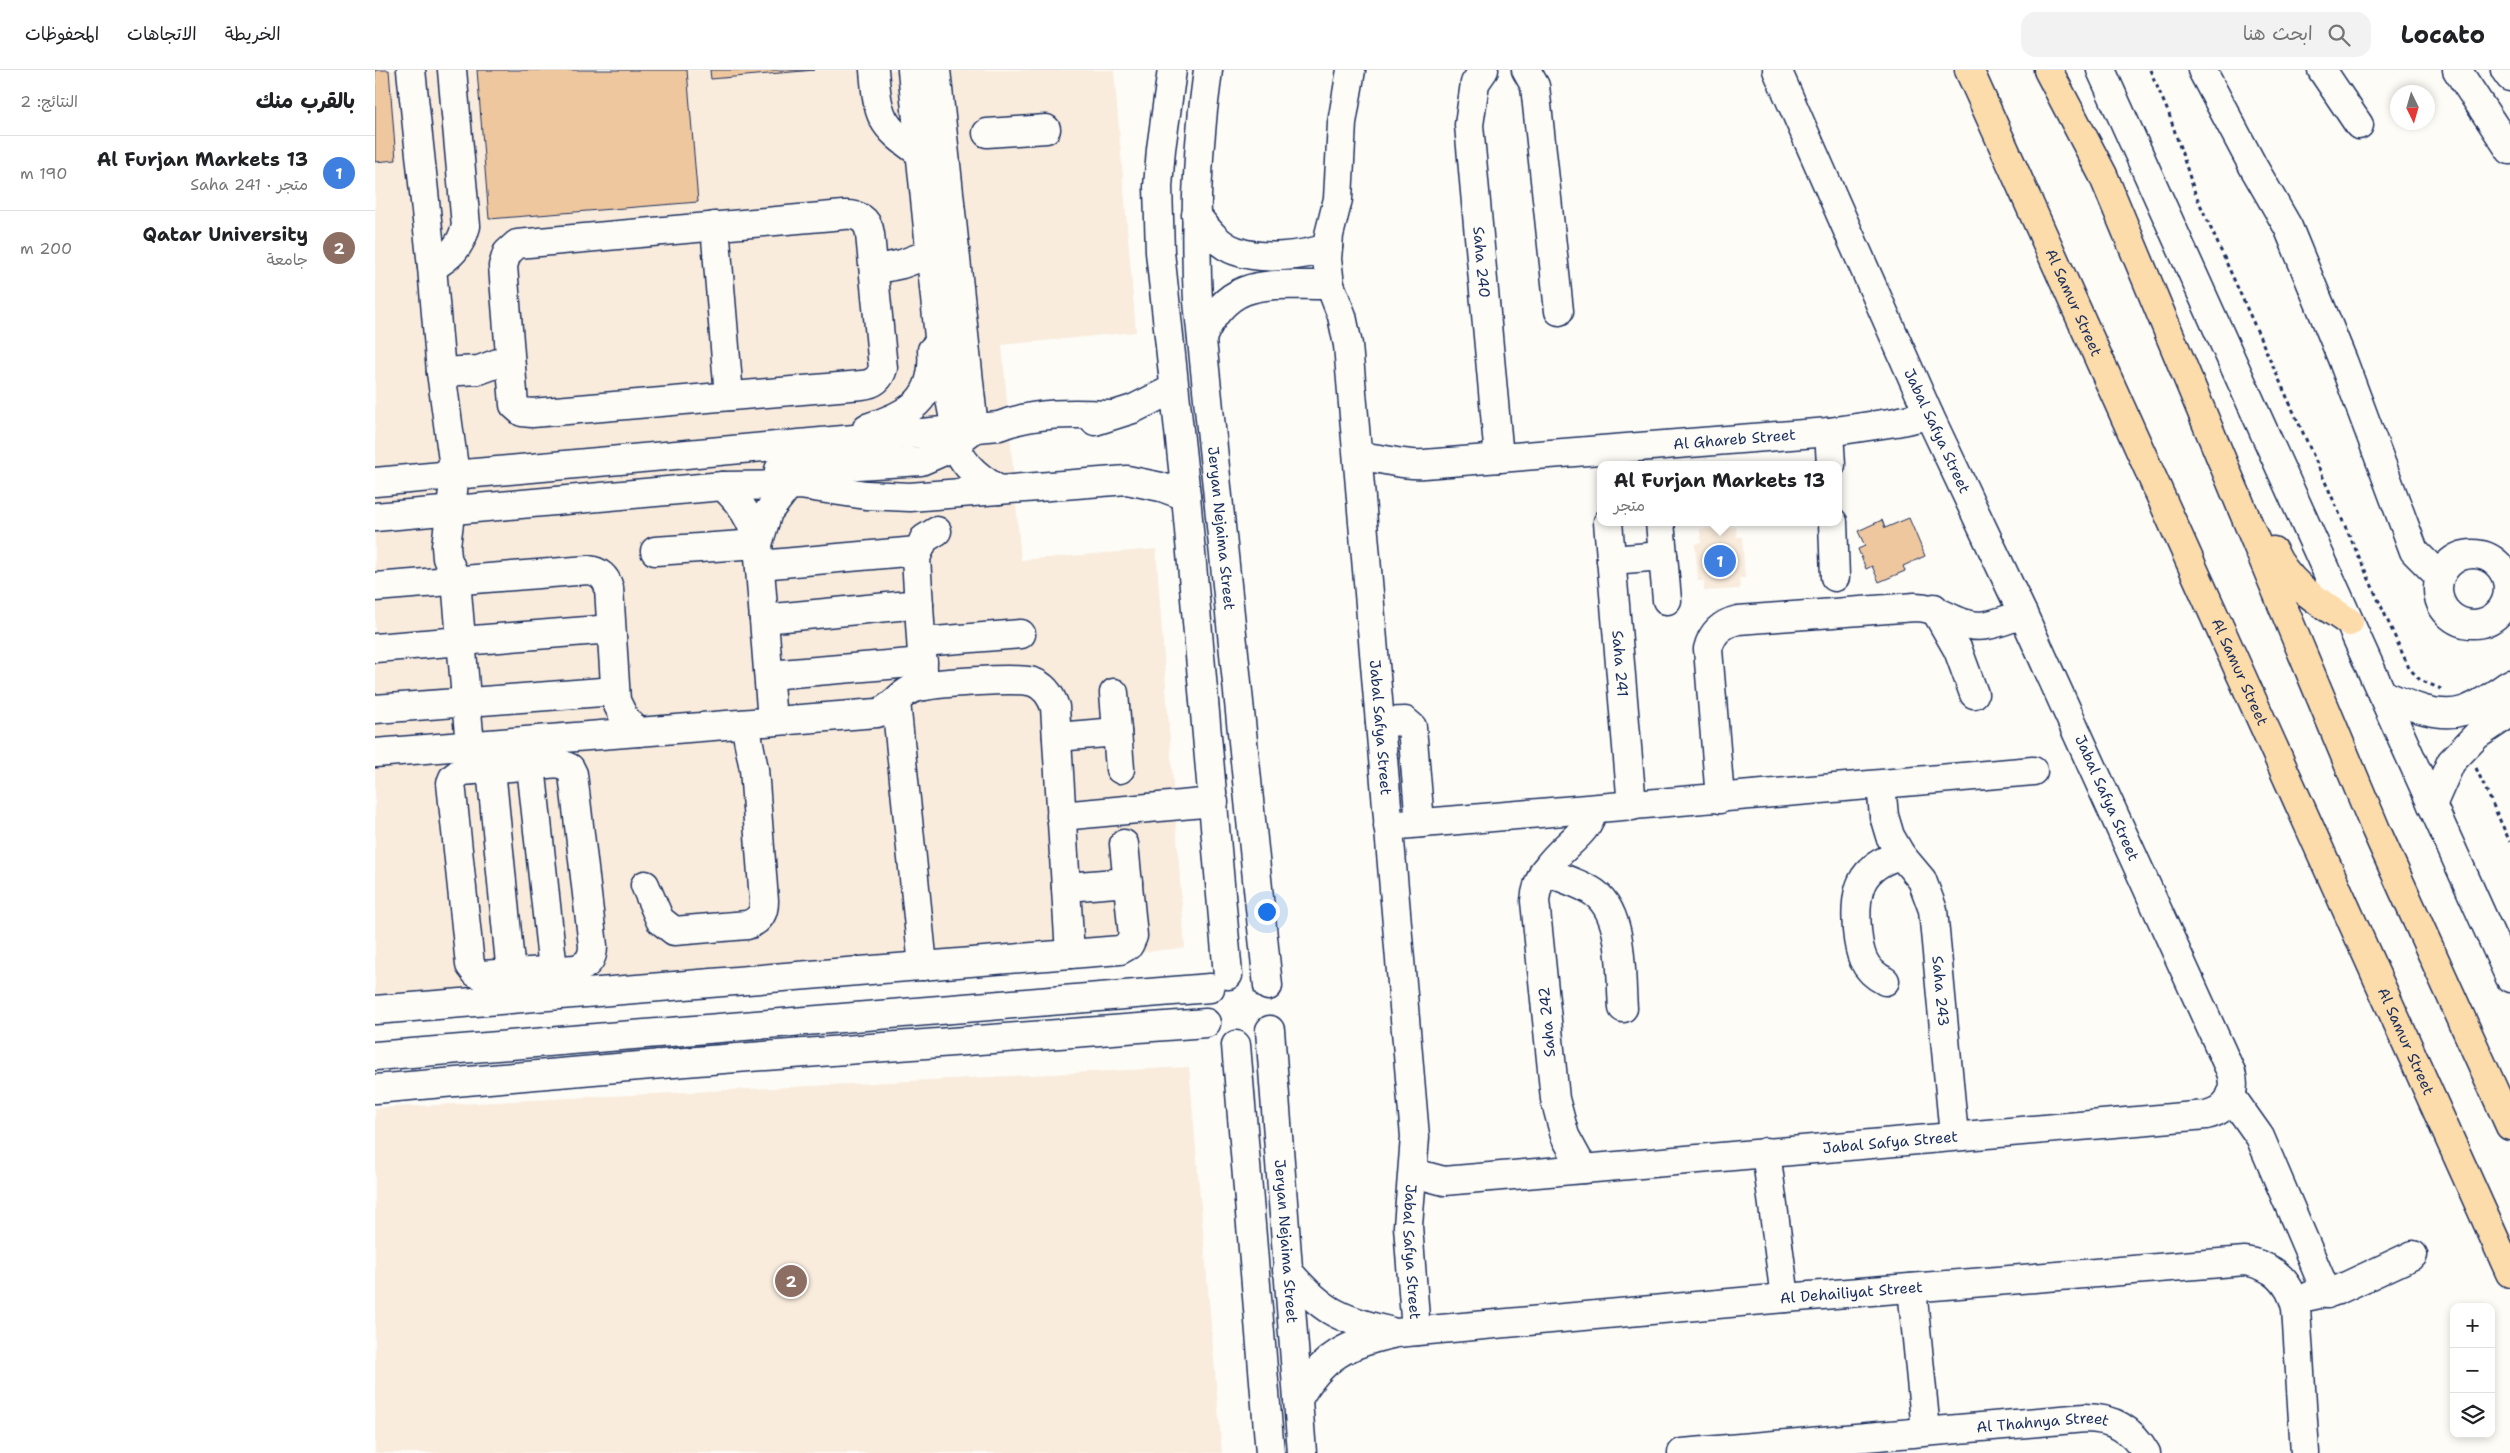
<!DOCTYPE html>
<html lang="ar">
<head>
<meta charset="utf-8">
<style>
  body { margin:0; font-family:"Shantell Sans","Playpen Sans Arabic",sans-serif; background:#f2f2f2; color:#202124; direction:rtl }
  .controls { position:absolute; right:15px; bottom:15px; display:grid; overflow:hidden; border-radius:10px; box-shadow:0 2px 8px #0003 }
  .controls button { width:45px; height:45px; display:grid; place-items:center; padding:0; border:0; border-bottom:1px solid #e0e0e0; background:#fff; color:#202124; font:25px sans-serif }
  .compass { position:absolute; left:2015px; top:15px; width:45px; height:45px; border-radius:50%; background:#fff; box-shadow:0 2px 8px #0003; rotate:175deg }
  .you { position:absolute; left:891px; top:841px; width:18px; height:18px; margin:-12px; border:4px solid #fff; border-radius:50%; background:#1a73e8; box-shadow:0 0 0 8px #1a73e833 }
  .badge { display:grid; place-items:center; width:32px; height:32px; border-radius:50%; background:#1f6fb2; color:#fff; font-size:16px; font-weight:700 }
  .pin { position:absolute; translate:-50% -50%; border:2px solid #fff; box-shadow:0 1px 5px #0006 }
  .popup { position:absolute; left:1222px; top:391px; width:245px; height:65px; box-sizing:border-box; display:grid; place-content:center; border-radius:10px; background:#fff; filter:drop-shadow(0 1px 4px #0005); font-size:16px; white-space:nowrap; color:#757577 }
  .popup b { font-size:19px; color:#202124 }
  .popup::after { content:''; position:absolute; left:50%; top:100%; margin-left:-10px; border:10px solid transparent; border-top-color:#fff }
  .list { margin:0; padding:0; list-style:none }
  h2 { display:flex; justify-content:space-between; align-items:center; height:65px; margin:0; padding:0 20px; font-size:21px }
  h2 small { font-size:16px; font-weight:400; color:#757577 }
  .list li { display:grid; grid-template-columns:32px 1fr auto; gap:15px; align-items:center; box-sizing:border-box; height:75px; padding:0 20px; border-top:1px solid #e0e0e0 }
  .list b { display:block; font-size:19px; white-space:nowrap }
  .list p { margin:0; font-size:16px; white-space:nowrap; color:#757577 }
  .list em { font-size:16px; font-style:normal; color:#757577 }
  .icon { flex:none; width:28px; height:28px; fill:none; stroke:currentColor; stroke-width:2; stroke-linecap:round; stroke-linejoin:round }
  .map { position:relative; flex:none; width:2135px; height:1383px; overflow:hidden; direction:ltr }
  header { display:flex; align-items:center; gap:30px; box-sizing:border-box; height:70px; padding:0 25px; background:#fff; border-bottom:1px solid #e0e0e0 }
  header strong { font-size:24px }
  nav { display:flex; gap:28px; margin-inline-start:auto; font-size:18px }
  .search { width:350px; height:45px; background:#f2f2f2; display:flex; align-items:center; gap:12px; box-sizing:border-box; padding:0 18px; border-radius:15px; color:#757577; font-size:19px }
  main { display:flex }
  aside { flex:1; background:#fff }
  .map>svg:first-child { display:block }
  .built { fill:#f9ecdd }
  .building { fill:#efc79f; stroke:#1b2f5e }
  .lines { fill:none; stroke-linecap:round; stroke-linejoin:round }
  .minor-casing { stroke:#1b2f5e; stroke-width:31 }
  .major-casing { stroke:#1b2f5e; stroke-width:31 }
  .path { stroke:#1b2f5e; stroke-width:3; stroke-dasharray:4 4; stroke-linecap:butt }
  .minor { stroke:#fdfcf7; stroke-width:28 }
  .major { stroke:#fddcac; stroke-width:28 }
  .labels { text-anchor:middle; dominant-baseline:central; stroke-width:4; stroke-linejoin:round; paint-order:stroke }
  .street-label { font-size:15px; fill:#1b2f5e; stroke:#fdfcf7 }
</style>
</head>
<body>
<header>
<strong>Locato</strong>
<div class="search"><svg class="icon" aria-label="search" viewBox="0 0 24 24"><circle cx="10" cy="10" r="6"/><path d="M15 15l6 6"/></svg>ابحث هنا</div>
<nav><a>الخريطة</a><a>الاتجاهات</a><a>المحفوظات</a></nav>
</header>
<main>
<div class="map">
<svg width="2135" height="1383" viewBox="0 0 2135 1383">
  <rect width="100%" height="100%" fill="#fdfcf7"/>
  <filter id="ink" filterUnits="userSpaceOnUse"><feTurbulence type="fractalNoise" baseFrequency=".02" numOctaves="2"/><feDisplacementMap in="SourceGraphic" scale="10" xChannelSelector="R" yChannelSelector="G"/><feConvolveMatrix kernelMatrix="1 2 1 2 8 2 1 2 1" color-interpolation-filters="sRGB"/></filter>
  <g filter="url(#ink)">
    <path class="built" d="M0 0H739L761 262 627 275 646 490 781 479 810 878 0 953Z
      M1361 457 1362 467H1367L1370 508H1364L1365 519 1329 521V511H1323L1320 474 1326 473 1325 459Z
      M814 997 847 1383H0V1038Z"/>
    <path class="building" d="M0 0H14L21 90 0 92Z
      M102 0H312L323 132 114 149Z
      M335 0H440L336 9Z
      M1534 448 1550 486 1528 496 1530 501 1504 512 1497 496 1491 499 1483 479 1490 476 1483 461 1507 450 1510 458Z"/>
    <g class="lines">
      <defs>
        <g id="minor">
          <path d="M36 0 57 197 66 302 80 405 71 476 72 488 81 510 97 700"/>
          <path d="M499 0C503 48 505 55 545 83"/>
          <path d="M537 0 565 277 581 360C577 388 602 407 624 420"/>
          <path d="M797 0 786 79 783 117 785 182 811 426 853 905"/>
          <path id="s1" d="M833 0C822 77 819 153 823 231L893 916"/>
          <path id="s2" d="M976 0 967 53 963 129 954 165 952 189 955 215 967 246 973 275 1040 1067 1033 1156 1041 1261"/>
          <path id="s3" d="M1109 0 1100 13 1094 55 1124 388"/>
          <path d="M1151 0 1160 16 1184 241"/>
          <path d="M1726 0 2135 908"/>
          <path d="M1827 0 1879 98 1913 157 1968 291 2039 481 2064 506"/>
          <path d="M1947 0 1984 55"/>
          <path d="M2082 0 2135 80"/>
          <path d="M2130 0 2135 7"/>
          <path d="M612 63 671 59"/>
          <path d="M469 145C483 144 493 149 495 164L508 298C505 309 498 314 487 315L157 343 147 342 139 335 128 196 132 183 142 174Z"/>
          <path d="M821 145C832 159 843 175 861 181 885 190 929 187 953 177"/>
          <path d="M340 156 354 326"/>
          <path d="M57 197C75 187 86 176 91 156L77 0"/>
          <path d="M499 200 527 194 554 184"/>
          <path d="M827 268C854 204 896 216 955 215"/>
          <path d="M66 302 104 300 134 289"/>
          <path d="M720 351 758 339 798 319"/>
          <path d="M492 358C535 343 561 331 557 280"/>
          <path d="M1454 362 1456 395"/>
          <path id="s4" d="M983 387C1005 386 1024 396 1049 394L1454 362 1521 352 1554 345"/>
          <path d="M404 400 546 391 569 381 599 359 561 0"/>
          <path d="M0 412 624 356C659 342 699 343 736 345"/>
          <path d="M348 416C366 433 377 450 383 474L397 651"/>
          <path d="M0 447 348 416 425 415 491 425 535 427 752 410 786 417 811 426"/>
          <path id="s5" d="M1233 452 1257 736"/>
          <path d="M1285 452 1292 530"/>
          <path d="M1458 452 1460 507"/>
          <path d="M383 474 393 442 414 415"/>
          <path d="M280 481 383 474"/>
          <circle cx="2098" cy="519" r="35"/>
          <path d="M1236 490 1288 486"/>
          <path d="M385 495 542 481"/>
          <path d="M0 517 213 500C224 501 231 507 234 518L241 631 250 649 263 662"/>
          <path d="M1559 538 1583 580 1599 624"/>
          <path d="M389 549 544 534"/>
          <path d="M547 572 646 564"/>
          <path d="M0 578 236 559"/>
          <path d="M394 605 548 592"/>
          <path d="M549 616 541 488 549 469 562 461"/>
          <path d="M739 623 745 699"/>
          <path d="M2007 624C2031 634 2062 649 2088 641 2105 636 2121 623 2135 614"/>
          <path d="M521 632 548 896"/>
          <path d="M0 639 240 621"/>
          <path d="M1005 652 1030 651 1037 657 1045 753"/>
          <path d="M682 667 742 662"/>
          <path d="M0 683 502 643C518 639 524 623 540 618 556 613 643 607 658 612 670 616 676 626 680 637L695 884"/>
          <path d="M184 693 195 698 198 704 218 876C218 889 212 896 200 899L106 905 101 903 95 895 76 713 78 708 87 701Z"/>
          <path d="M156 696 178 900"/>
          <path d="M116 699 136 904"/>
          <path id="s6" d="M1506 715 1509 746 1515 766 1526 785 1547 810 1558 840 1579 1066"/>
          <path d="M1345 729 1333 579C1337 563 1346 554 1363 550L1540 537C1560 537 1570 547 1588 553 1608 561 1629 550 1648 544"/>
          <path d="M2057 735 2076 692 2102 665 2135 643"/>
          <path d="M686 746 839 732"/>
          <path d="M1013 756 1658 701"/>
          <path d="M1169 801C1184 807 1201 812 1215 820 1250 839 1245 903 1248 938"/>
          <path d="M270 815 285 850 299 861 372 855C384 851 389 844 389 831L379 699 370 654"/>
          <path d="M691 817 753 812"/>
          <path d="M1510 911C1488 900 1484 883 1482 860 1479 821 1484 796 1526 785"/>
          <path d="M0 940 745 880 754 875 758 866 749 774"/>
          <path id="s7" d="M895 960 927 1383"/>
          <path d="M861 975 895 1383"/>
          <path d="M0 986 835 918"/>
          <path d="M0 1019 322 991 831 953"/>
          <path d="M1856 1026 1885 1067 1952 1224"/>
          <path d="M1391 1082 1410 1228"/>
          <path d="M1208 1099 1190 1066 1180 1029 1160 831C1164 782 1212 773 1218 739"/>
          <path id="s8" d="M1039 1103 1069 1111 1831 1045C1853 1040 1862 1023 1856 1002L1648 544 1554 345 1402 0"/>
          <path d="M912 1200C946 1240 963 1249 1014 1261"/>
          <path d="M1537 1218 1551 1361"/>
          <path d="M1935 1226 1963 1220 2038 1185"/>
          <path id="s9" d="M923 1329C947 1286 973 1273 1021 1263L1410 1228 1870 1191C1898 1196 1915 1211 1921 1238L1930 1383"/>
          <path id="s10" d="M1307 1383 1710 1348C1737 1348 1757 1359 1771 1383"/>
        </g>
        <g id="major">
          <path id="s11" d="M1594 0 2135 1203"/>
          <path d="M1673 0 1728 105 2001 760 2135 1056"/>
          <path d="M1898 481C1913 515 1945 532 1974 552"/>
        </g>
      </defs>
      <use href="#minor" class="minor-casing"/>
      <use href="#major" class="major-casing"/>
      <path class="path" d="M1775 0 1794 44 1820 123 2034 598 2045 610 2066 619
        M2101 698 2135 772"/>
      <use href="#minor" class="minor"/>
      <use href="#major" class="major"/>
    </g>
  </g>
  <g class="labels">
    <g class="street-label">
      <text stroke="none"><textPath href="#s3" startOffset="196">Saha 240</textPath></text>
      <text stroke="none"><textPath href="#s11" startOffset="255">Al Samur Street</textPath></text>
      <text transform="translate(1562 361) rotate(65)">Jabal Safya Street</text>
      <text stroke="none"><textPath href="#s4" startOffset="378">Al Ghareb Street</textPath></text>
      <text stroke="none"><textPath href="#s1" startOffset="460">Jeryan Nejaima Street</textPath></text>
      <text stroke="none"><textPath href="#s5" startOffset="142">Saha 241</textPath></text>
      <text stroke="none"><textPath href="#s11" startOffset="660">Al Samur Street</textPath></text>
      <text stroke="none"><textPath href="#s2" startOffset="664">Jabal Safya Street</textPath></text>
      <text transform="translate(1732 728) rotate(66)">Jabal Safya Street</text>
      <text stroke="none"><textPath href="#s6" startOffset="220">Saha 243</textPath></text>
      <text transform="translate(1172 952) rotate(-95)">Saha 242</text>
      <text stroke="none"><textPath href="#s11" startOffset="1065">Al Samur Street</textPath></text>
      <text stroke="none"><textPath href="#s8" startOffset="479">Jabal Safya Street</textPath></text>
      <text stroke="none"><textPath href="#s7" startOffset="212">Jeryan Nejaima Street</textPath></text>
      <text stroke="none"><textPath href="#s2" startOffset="1190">Jabal Safya Street</textPath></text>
      <text stroke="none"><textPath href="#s9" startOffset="580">Al Dehailiyat Street</textPath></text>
      <text stroke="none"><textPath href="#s10" startOffset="362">Al Thahnya Street</textPath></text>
    </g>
  </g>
</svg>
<div class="controls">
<button>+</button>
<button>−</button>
<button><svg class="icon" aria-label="layers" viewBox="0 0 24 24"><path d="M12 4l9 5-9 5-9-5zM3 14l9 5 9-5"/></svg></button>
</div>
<svg class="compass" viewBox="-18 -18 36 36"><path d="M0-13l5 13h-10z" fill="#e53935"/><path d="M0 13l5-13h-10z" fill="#757577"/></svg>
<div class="you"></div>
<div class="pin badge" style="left:1345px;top:491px;background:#3f7fe0">1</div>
<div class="popup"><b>Al Furjan Markets 13</b>متجر</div>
<div class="pin badge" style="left:416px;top:1211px;background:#8d6e63">2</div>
</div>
<aside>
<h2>بالقرب منك<small>النتائج: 2</small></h2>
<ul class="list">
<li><span class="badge" style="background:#3f7fe0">1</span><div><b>Al Furjan Markets 13</b><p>متجر · Saha 241</p></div><em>190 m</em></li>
<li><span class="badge" style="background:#8d6e63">2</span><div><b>Qatar University</b><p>جامعة</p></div><em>200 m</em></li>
</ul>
</aside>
</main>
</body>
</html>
